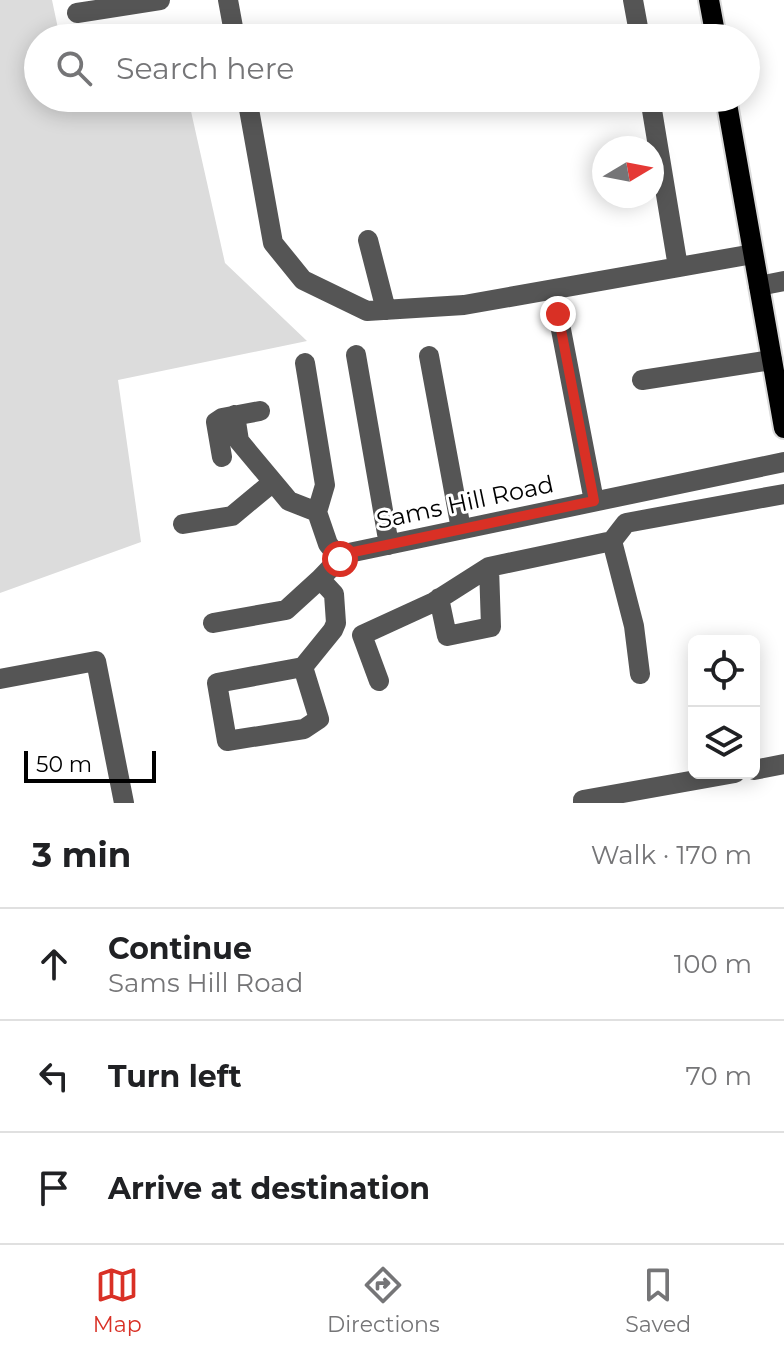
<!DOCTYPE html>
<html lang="en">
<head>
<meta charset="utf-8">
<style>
  body { margin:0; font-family:Montserrat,sans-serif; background:#f2f2f2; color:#202124 }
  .controls { position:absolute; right:24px; bottom:24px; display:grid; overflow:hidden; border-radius:12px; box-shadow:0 4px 20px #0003 }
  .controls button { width:72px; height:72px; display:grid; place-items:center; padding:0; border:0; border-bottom:2px solid #e0e0e0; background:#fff; color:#202124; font:40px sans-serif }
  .compass { position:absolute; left:592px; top:136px; width:72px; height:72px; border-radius:50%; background:#fff; box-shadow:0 4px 20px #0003; rotate:80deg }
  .scale { position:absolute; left:24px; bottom:20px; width:132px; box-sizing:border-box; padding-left:8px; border:4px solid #000; border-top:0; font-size:22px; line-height:28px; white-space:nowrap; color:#000; -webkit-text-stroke:6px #fff; paint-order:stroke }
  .stop { position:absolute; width:24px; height:24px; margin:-18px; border:6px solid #d93025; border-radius:50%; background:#fff }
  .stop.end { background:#d93025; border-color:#fff; box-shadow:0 2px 8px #0008 }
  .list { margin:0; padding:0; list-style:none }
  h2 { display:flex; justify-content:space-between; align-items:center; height:104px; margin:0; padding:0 32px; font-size:34px }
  h2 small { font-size:26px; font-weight:400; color:#757577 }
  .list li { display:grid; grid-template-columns:52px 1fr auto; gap:24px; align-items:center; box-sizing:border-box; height:112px; padding:0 32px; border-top:2px solid #e0e0e0 }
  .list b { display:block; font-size:30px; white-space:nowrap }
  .list p { margin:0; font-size:26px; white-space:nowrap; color:#757577 }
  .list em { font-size:26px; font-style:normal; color:#757577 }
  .icon { flex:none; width:44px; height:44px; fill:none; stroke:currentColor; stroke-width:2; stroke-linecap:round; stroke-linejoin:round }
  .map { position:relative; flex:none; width:784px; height:803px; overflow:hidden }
  .search { position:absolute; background:#fff; box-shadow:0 4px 20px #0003; left:24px; right:24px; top:24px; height:88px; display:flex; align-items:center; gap:20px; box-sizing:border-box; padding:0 28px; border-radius:44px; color:#757577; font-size:30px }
  .sheet { height:440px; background:#fff }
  nav { display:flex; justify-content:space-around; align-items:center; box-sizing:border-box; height:112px; border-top:2px solid #e0e0e0; background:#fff; font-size:22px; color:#757577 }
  nav a { display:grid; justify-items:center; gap:4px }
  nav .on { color:#d93025 }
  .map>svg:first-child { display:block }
  .green { fill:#dcdcdc }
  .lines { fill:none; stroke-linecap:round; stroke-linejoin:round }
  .major-casing { stroke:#dbdbdb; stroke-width:24 }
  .minor { stroke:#555; stroke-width:20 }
  .major { stroke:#000; stroke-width:20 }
  .route { stroke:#d93025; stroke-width:10 }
  .labels { text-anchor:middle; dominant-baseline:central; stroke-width:6; stroke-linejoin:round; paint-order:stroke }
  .street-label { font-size:24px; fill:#000; stroke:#fff }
</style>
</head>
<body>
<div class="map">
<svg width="784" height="803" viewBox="0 0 784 803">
  <rect width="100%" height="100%" fill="#fff"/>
  <path class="green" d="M0 0H52L60 38H38V98H188L225 263 307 341 118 380 141 542 0 593Z"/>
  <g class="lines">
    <defs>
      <path id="major" d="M709 0 716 38
        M726 98 784 428"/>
    </defs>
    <use href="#major" class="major-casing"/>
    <path class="minor" d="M228 0 235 38
      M633 0 640 38
      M77 13 160 0
      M247 98 273 243 303 280 367 311 464 305 753 254
      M650 98 678 267
      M368 240 386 310
      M759 286 784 281
      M558 314 594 501
      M356 355 389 545
      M429 356 461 529
      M305 363 325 485 317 512 328 544 340 559
      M642 380 772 360
      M235 415 239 441 289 501 317 512
      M222 457 216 422 222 418 260 411
      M183 524 232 516 273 482
      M612 541 634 626 640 674
      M439 598 447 636 491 627 489 567
      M213 623 286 610 320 579
      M303 667 319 719 304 729 227 741 217 683 303 667 333 630 336 623 334 594 320 579 344 554 784 462
      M0 679 96 661 124 803
      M379 681 362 635 434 602 489 567 612 541 626 523 784 494
      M754 770 784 764
      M583 803V800L735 773"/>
    <use href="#major" class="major"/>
  </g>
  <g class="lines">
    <path class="route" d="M340 559 344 554 594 501 558 314"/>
  </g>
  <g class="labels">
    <g class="street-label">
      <text transform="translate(465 502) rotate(-12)">Sams Hill Road</text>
    </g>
  </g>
</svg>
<div class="controls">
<button><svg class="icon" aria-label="locate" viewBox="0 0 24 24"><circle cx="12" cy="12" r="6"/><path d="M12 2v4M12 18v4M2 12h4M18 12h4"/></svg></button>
<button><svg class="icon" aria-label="layers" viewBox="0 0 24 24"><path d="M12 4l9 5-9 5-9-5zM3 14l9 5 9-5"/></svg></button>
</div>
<svg class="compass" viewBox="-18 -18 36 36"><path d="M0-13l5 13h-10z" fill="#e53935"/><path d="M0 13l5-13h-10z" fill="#757577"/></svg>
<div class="scale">50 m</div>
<div class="stop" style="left:340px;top:559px"></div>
<div class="stop end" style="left:558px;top:314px"></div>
<div class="search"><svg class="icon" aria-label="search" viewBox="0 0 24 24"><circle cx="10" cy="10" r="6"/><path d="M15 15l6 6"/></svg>Search here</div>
</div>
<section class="sheet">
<h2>3 min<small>Walk · 170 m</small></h2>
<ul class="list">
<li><svg class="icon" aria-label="ahead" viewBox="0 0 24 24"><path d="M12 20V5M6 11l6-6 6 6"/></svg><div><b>Continue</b><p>Sams Hill Road</p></div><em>100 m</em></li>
<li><svg class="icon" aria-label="left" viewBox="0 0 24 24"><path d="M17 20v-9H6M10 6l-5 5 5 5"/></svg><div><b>Turn left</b></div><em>70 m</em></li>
<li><svg class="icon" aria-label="arrive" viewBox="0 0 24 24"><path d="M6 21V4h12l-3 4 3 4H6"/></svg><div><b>Arrive at destination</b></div></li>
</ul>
</section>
<nav>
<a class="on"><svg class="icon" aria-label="map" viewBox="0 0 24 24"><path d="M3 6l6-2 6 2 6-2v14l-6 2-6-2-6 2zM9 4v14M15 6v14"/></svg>Map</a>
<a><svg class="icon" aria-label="directions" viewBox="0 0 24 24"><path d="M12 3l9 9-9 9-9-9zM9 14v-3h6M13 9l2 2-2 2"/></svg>Directions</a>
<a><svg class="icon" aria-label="saved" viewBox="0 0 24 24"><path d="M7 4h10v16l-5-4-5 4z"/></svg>Saved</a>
</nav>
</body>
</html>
